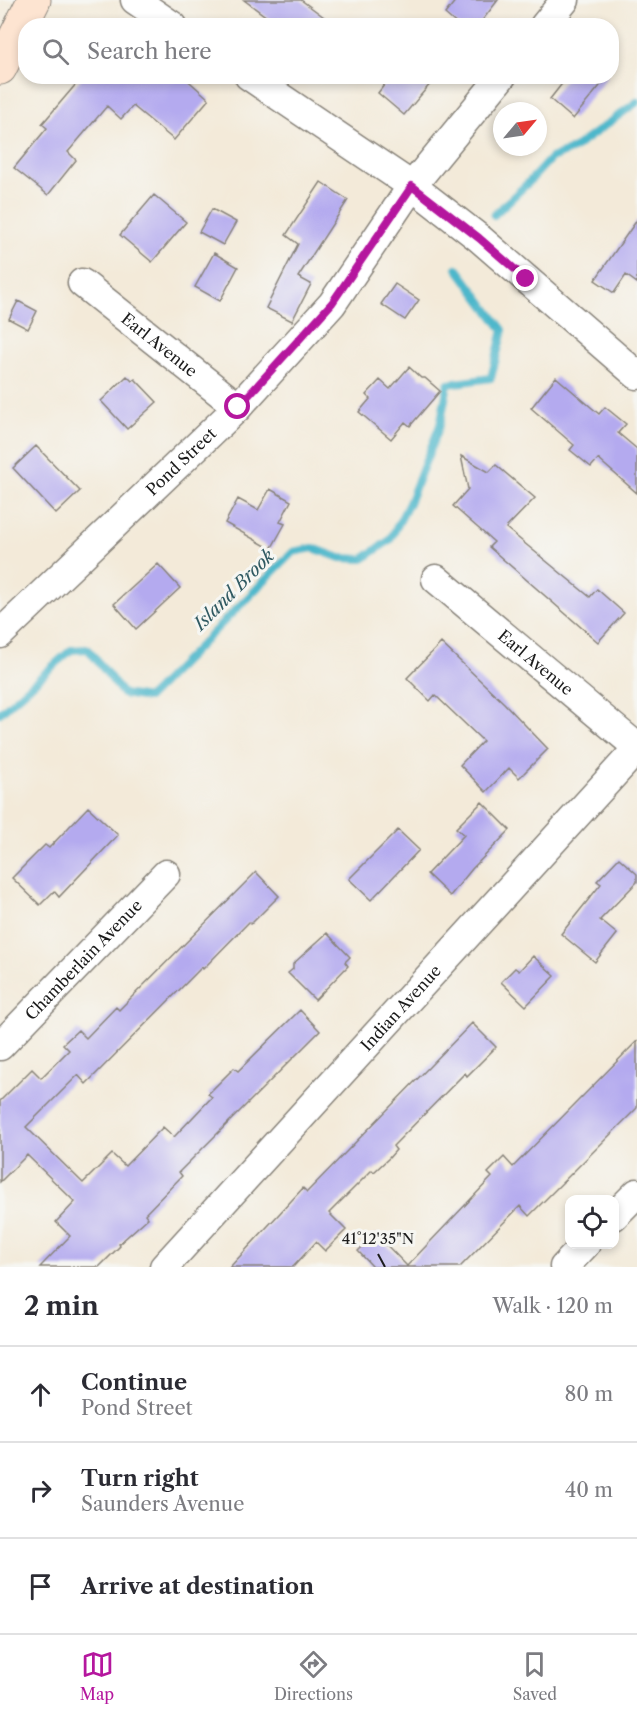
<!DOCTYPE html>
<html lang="en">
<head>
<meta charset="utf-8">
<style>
  body { margin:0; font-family:"Libre Caslon Text",serif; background:#f2f2f3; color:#2b2b33 }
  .controls { position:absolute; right:18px; bottom:18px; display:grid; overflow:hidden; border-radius:12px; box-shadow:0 3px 9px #0003 }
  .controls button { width:54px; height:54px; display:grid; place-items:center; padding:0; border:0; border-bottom:2px solid #e1e1e2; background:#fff; color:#2b2b33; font:30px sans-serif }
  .compass { position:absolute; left:493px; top:102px; width:54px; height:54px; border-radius:50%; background:#fff; box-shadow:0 3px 9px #0003; rotate:61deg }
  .stop { position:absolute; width:18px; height:18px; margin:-14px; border:4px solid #b5179e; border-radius:50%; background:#fff }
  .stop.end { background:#b5179e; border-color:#fff; box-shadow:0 2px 6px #0008 }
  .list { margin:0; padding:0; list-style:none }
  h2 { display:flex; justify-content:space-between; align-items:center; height:78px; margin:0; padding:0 24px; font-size:26px }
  h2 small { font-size:20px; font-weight:400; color:#7c7c81 }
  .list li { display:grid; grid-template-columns:39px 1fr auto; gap:18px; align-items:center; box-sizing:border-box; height:96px; padding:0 24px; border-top:2px solid #e1e1e2 }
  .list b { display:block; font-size:22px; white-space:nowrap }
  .list p { margin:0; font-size:20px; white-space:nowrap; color:#7c7c81 }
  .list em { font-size:20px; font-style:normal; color:#7c7c81 }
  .icon { flex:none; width:33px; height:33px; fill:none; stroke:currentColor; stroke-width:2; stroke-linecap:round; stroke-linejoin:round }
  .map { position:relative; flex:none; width:637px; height:1267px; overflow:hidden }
  .search { position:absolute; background:#fff; box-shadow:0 3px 9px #0003; left:18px; right:18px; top:18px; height:66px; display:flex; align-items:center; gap:15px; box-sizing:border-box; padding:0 21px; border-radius:24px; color:#7c7c81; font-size:22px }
  .sheet { height:366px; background:#fff }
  nav { display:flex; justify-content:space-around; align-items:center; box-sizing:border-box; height:84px; border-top:2px solid #e1e1e2; background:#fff; font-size:16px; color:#7c7c81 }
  nav a { display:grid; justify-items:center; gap:3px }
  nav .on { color:#b5179e }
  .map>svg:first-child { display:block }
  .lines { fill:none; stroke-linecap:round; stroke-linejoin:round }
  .stream { stroke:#4eb7cb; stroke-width:8 }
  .building { fill:#b4aaef }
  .street-casing { stroke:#88837a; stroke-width:31 }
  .secondary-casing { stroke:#88837a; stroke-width:35 }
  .street { stroke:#fff; stroke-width:28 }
  .secondary { stroke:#fde4d1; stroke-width:33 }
  .route { stroke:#b5179e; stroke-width:8 }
  .ticks { fill:none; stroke:#1c1c1c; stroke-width:2 }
  .labels { text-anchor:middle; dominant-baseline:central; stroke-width:6; stroke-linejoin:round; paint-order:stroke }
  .street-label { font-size:16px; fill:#1c1c1c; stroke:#f6f6f2 }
  .water-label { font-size:18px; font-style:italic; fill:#305a62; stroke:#f6f6f2 }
  .ticks-label { font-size:15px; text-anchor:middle; fill:#1c1c1c; stroke:#f6f6f2; stroke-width:6; stroke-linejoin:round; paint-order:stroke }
</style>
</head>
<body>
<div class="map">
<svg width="637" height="1267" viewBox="0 0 637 1267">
  <rect width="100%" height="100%" fill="#f6f6f2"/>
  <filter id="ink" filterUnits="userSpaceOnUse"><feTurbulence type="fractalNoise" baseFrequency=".0167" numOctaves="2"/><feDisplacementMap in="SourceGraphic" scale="12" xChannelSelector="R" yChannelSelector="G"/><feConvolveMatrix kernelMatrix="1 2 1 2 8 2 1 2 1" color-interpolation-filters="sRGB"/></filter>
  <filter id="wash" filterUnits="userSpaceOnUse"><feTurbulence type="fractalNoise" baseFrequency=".008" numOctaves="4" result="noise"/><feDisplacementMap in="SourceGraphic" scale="24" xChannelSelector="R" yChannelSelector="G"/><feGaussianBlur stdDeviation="1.35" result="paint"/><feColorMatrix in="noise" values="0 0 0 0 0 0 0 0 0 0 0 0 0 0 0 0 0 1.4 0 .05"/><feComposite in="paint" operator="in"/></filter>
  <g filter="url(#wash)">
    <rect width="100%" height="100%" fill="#f3ead9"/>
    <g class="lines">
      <path class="stream" d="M494 215 529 182 551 158 573 149 637 102
        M0 713 71 650 88 649 123 694 148 698 293 552 313 548 340 558 363 559 390 540 409 503 440 425 448 384 491 378 503 330 457 268"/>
    </g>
    <g id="blocks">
      <path class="building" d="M244 0H301L336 26H279Z
        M456 0H498L478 26H459L445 14Z
        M83 76H183L209 99 174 140 133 106 121 119 107 106 68 152 76 160 48 195 14 168 47 128 42 124Z
        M391 76H437L404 115 378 93Z
        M568 76H608L573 119 550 99Z
        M321 182 348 200 298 277 311 284 292 321 266 308 298 244 286 235Z
        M154 195 186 222 152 262 120 235Z
        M212 209 236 222 223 245 199 232Z
        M637 220V283L626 275 614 293 595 280Z
        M214 253 238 267 220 301 195 287Z
        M395 284 419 300 405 320 381 304Z
        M18 301 37 311 28 329 9 319Z
        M409 367 421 378H425L440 391 410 426 405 422 391 439 359 412 370 399 366 395 380 380 390 389Z
        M127 376 132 381 135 379 157 402 127 429 101 401Z
        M556 377 599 414 605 407 626 424 618 433 637 449V493L598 459 591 467 570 450 574 445 531 408Z
        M36 446 80 491 56 514 13 468Z
        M461 456 489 472 496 465 535 498 506 528 590 597 597 589 624 613 598 642 489 547 494 542 453 506 468 489Z
        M270 489 291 501 280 522 285 524 271 549 225 523 238 499 258 510Z
        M158 564 180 588 136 629 114 604Z
        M441 643 504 703 548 749 519 778 509 768 486 792 460 765 483 741 435 695 430 701 407 678Z
        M482 802 510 830 472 869 450 896 427 874 464 835 456 828Z
        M88 807 118 835 59 897 54 891 40 905 12 878 45 845 49 848Z
        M398 830 419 850 371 900 349 879Z
        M619 858 637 874V882L600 920 617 934 595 962 561 934 601 884 597 881Z
        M256 872 279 896 251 924 249 922 203 969 202 967 86 1084 78 1075 26 1127 83 1183 112 1154 125 1166 163 1127 174 1137 212 1097 208 1094 234 1068 238 1071 300 1010 320 1031 179 1172 182 1176 145 1214 148 1218 119 1244 120 1246 99 1267H40L70 1236 56 1222 75 1202 27 1155 0 1182V1101L32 1069 41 1078 69 1050 63 1044 78 1030 86 1038 116 1007 119 1010Z
        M327 933 350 957 345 962 348 966 315 1000 288 973 293 969V964Z
        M533 956 555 976 526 1006 501 982 515 968 519 971Z
        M472 1023 496 1047 467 1076 465 1073 393 1146 396 1150 389 1158 374 1172 372 1170 329 1213 346 1230 325 1251 316 1242 293 1267H230L303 1188 307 1192Z
        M637 1041V1108L529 1216 520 1206 460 1267H373L358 1251 376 1234 407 1266 492 1177 488 1173 504 1157 513 1167Z"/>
    </g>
  </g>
  <g filter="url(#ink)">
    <use href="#blocks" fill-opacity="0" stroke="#88837a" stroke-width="1.5"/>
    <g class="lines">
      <defs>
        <g id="street">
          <path d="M135 0 173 26"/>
          <path d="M544 26 565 0"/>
          <path d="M249 76 412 186 479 238 637 375"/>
          <path id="s1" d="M82 283 238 407"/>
          <path id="s2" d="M436 579 637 747"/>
          <path id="s3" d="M0 634 238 407 332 304 412 186 502 76"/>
          <path id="s4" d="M0 1046 166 874"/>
          <path d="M614 1216 637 1193"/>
          <path id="s5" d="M164 1267 637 749"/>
          <path d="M564 1267 586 1244"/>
        </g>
        <path id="secondary" d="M0 68 34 0"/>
      </defs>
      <use href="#street" class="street-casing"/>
      <use href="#secondary" class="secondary-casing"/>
      <use href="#street" class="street"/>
      <use href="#secondary" class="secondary"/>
    </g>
  </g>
  <g class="lines" filter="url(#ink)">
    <path class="route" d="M238 407 332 303 412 186 479 238 526 279"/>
  </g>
  <path class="ticks" d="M378 1254 385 1267"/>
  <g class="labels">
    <g class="street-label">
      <text stroke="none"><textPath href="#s1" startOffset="99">Earl Avenue</textPath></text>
      <text stroke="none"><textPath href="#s3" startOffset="250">Pond Street</textPath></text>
      <text stroke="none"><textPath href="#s2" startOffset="130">Earl Avenue</textPath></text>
      <text stroke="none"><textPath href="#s4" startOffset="120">Chamberlain Avenue</textPath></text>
      <text stroke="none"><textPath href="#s5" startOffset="351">Indian Avenue</textPath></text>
    </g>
    <g class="water-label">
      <text transform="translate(234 590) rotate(-45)">Island Brook</text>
    </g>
  </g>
  <g class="ticks-label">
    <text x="378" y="1244">41°12'35"N</text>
  </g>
</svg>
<div class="controls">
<button><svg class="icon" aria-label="locate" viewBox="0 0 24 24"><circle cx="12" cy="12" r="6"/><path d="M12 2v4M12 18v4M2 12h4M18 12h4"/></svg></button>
</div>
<svg class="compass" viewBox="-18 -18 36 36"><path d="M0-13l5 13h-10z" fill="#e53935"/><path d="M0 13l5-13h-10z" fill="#7c7c81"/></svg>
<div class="stop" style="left:238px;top:407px"></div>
<div class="stop end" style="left:526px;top:279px"></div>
<div class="search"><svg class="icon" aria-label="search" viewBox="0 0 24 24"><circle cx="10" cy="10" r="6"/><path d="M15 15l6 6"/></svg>Search here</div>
</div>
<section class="sheet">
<h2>2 min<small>Walk · 120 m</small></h2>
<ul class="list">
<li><svg class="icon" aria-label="ahead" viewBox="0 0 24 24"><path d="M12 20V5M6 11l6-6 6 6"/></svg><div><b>Continue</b><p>Pond Street</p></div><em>80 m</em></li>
<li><svg class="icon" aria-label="right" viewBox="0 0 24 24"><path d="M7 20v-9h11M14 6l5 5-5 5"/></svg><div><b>Turn right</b><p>Saunders Avenue</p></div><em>40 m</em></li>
<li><svg class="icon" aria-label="arrive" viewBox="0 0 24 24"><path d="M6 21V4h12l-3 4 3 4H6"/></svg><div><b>Arrive at destination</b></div></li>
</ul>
</section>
<nav>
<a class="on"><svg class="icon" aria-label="map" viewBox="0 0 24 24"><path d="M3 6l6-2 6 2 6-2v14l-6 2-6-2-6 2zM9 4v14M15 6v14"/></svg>Map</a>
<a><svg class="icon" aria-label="directions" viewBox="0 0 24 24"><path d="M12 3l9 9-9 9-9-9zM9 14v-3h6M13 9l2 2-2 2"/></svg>Directions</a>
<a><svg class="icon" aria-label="saved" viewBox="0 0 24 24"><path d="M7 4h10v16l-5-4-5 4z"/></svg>Saved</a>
</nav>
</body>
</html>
